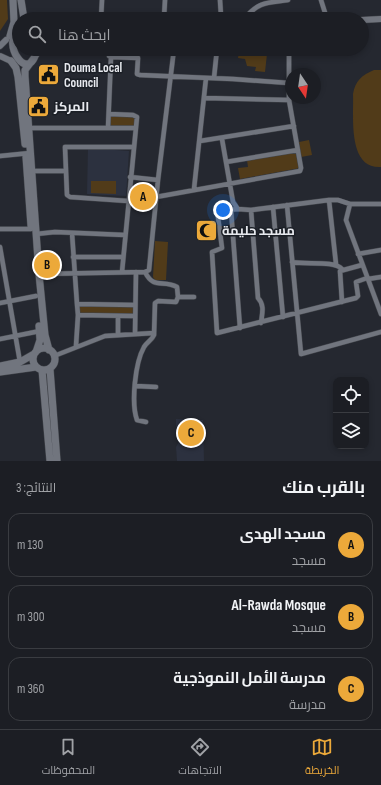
<!DOCTYPE html>
<html lang="ar">
<head>
<meta charset="utf-8">
<style>
  body { margin:0; font-family:"Sofia Sans Condensed",Cairo,sans-serif; background:#292b31; color:#f1f3f6; direction:rtl }
  .controls { position:absolute; right:12px; bottom:12px; display:grid; overflow:hidden; border-radius:8px; box-shadow:0 2px 6px #0003 }
  .controls button { width:36px; height:36px; display:grid; place-items:center; padding:0; border:0; border-bottom:1px solid #3a3c41; background:#1c1e24; color:#f1f3f6; font:20px sans-serif }
  .compass { position:absolute; left:285px; top:68px; width:36px; height:36px; border-radius:50%; background:#1c1e24; box-shadow:0 2px 6px #0003; rotate:167deg }
  .you { position:absolute; left:223px; top:210px; width:14px; height:14px; margin:-10px; border:3px solid #fff; border-radius:50%; background:#1a73e8; box-shadow:0 0 0 6px #1a73e833 }
  .badge { display:grid; place-items:center; width:26px; height:26px; border-radius:50%; background:#eca93a; color:#111; font-size:13px; font-weight:700 }
  .pin { position:absolute; translate:-50% -50%; border:2px solid #fff; box-shadow:0 1px 4px #0006 }
  .list { margin:0; padding:0; list-style:none }
  h2 { display:flex; justify-content:space-between; align-items:center; height:52px; margin:0; padding:0 16px; font-size:17px }
  h2 small { font-size:13px; font-weight:400; color:#a0a2a6 }
  .list li { display:grid; grid-template-columns:26px 1fr auto; gap:12px; align-items:center; box-sizing:border-box; height:64px; margin:0 8px 8px; padding:0 8px; border:1px solid #3a3c41; border-radius:12px }
  .list b { display:block; font-size:15px; white-space:nowrap }
  .list p { margin:0; font-size:13px; white-space:nowrap; color:#a0a2a6 }
  .list em { font-size:13px; font-style:normal; color:#a0a2a6 }
  .icon { flex:none; width:22px; height:22px; fill:none; stroke:currentColor; stroke-width:2; stroke-linecap:round; stroke-linejoin:round }
  .map { position:relative; flex:none; width:381px; height:461px; overflow:hidden; direction:ltr }
  .search { position:absolute; background:#1c1e24; box-shadow:0 2px 6px #0003; left:12px; right:12px; top:12px; height:44px; display:flex; align-items:center; gap:10px; box-sizing:border-box; padding:0 14px; border-radius:22px; color:#a0a2a6; font-size:15px }
  .sheet { height:268px; background:#1c1e24 }
  nav { display:flex; justify-content:space-around; align-items:center; box-sizing:border-box; height:56px; border-top:1px solid #3a3c41; background:#1c1e24; font-size:11px; color:#a0a2a6 }
  nav a { display:grid; justify-items:center; gap:2px }
  nav .on { color:#eca93a }
  .map>svg:first-child { display:block }
  .built { fill:#2c313f }
  .green { fill:#513b19 }
  .lines { fill:none; stroke-linecap:round; stroke-linejoin:round }
  .minor-casing { stroke:#42454b; stroke-width:5.5 }
  .tertiary-casing { stroke:#42454b; stroke-width:7 }
  .secondary-casing { stroke:#42454b; stroke-width:8 }
  .minor { stroke:#71757e; stroke-width:4.5 }
  .tertiary { stroke:#71757e; stroke-width:6 }
  .secondary { stroke:#71757e; stroke-width:7 }
  .labels { text-anchor:middle; dominant-baseline:central; stroke-width:3; stroke-linejoin:round; paint-order:stroke }
  .poi-label { font-size:13px; font-weight:bold; fill:#e7e9ee; stroke:#1b1f26; text-anchor:start }
</style>
</head>
<body>
<div class="map">
<svg width="381" height="461" viewBox="0 0 381 461">
  <rect width="100%" height="100%" fill="#252830"/>
  <path class="built" d="M88 148 129 151 126 196 87 194Z
    M176 419 203 420 204 461H177L176 447 180 440 176 426Z"/>
  <path class="green" d="M0 0H7L8 19 0 31Z
    M239 51 267 54 265 72 255 71 256 67 247 66 245 59 238 58Z
    M374 70H381V167C347 169 354 116 353 94 355 81 362 75 374 70Z
    M111 116 134 117 135 126H111Z
    M309 140 312 155 301 157 299 142Z
    M297 151 300 168 240 179 238 168 248 167 247 160Z
    M91 181H116V194L91 193Z
    M155 241 168 242 166 280H155L153 277Z
    M80 307H133V315H80Z"/>
  <g class="lines">
    <defs>
      <path id="minor" d="M220 0 221 16
        M321 0 327 19
        M164 18 165 0
        M245 18C259 1 268 3 288 0
        M101 19 102 0
        M109 49V56L111 57
        M214 78 217 49
        M289 83V49
        M205 98 289 100
        M109 114 133 115 137 117 122 272
        M28 128H135
        M108 128 111 57 138 58 137 74 140 75 233 79 289 83V100L301 168 300 171 156 197
        M222 139 233 202 238 209
        M200 141 294 126
        M0 156 30 153
        M226 162 298 150
        M32 171H66
        M130 177 158 180
        M194 189 206 78
        M329 200 336 264
        M128 201 70 197 67 195 65 147H133
        M350 204 346 220 381 314
        M287 205 301 354 381 332
        M273 207 283 317
        M231 210 240 328
        M251 210 258 298C265 305 262 314 261 323
        M0 229H31
        M72 233 77 304
        M36 234 55 232 125 235
        M0 247 20 362
        M358 254 381 250
        M73 257H123
        M292 262C306 265 334 260 342 269
        M145 272C154 290 163 279 177 287L178 297 176 302 158 301 155 303 154 335C152 340 147 342 144 347 135 363 131 403 137 420L146 422
        M39 274 145 272 149 270 158 180 174 49
        M367 278 356 282 358 296 356 298 217 333 212 252 222 248 218 217 220 211 238 209 251 210 329 200H338L350 204H381
        M368 279 381 277
        M178 297H194
        M342 302 340 271 362 265
        M0 303 36 296
        M135 305 77 304 78 315 135 316
        M135 334 136 272
        M118 335V316
        M0 339 40 331
        M76 346 78 315
        M54 356 105 336 154 333
        M136 386 156 387"/>
      <path id="tertiary" d="M148 19H166
        M193 19 221 16 220 18 258 19
        M362 20 381 19
        M0 46 6 40
        M0 56 11 61
        M35 56 42 49"/>
      <path id="secondary" d="M21 0 24 19
        M19 32C0 40 29 88 37 49
        M10 36 14 22 13 0
        M34 58 25 70V76L39 274 45 335 49 350
        M11 61 16 68 18 77 25 144
        M26 157 31 226
        M33 359a11 11 0 1 1 22 0a11 11 0 1 1-22 0Z
        M36 352 40 340 39 326
        M0 366 20 362 34 354
        M50 369 57 461
        M42 370 50 461
        M0 372 36 367"/>
    </defs>
    <use href="#minor" class="minor-casing"/>
    <use href="#tertiary" class="tertiary-casing"/>
    <use href="#secondary" class="secondary-casing"/>
    <use href="#minor" class="minor"/>
    <use href="#tertiary" class="tertiary"/>
    <use href="#secondary" class="secondary"/>
  </g>
  <defs>
    <symbol id="civic-square" viewBox="-11 -11 22 22"><rect x="-9" y="-9" width="18" height="18" rx="4" fill="#eca93a" stroke="#1b1f26"/><path d="M-.6-6.5H3V-4.5H.6V-3L4-1V1h2V6H-6V1h2V-1L-.6-3ZM-1.2 2.5V6h2.4V2.5Z" fill="#111"/></symbol>
    <symbol id="mosque-square" viewBox="-11 -11 22 22"><rect x="-9" y="-9" width="18" height="18" rx="4" fill="#eca93a" stroke="#1b1f26"/><path d="M3.5-4.9A6 6 0 1 0 3.5 4.9A5 5 0 1 1 3.5-4.9Z" fill="#111"/></symbol>
  </defs>
  <g fill-rule="evenodd">
    <use href="#civic-square" x="36" y="62" width="25" height="25"/>
    <use href="#civic-square" x="26" y="94" width="25" height="25"/>
    <use href="#mosque-square" x="194" y="218" width="25" height="25"/>
  </g>
  <g class="labels">
    <g class="poi-label">
      <text x="64" y="68">Douma Local<tspan x="64" dy="15">Council</tspan></text>
      <text x="54" y="107">المركز</text>
      <text x="222" y="231">مسجد حليمة</text>
    </g>
  </g>
</svg>
<div class="controls">
<button><svg class="icon" aria-label="locate" viewBox="0 0 24 24"><circle cx="12" cy="12" r="6"/><path d="M12 2v4M12 18v4M2 12h4M18 12h4"/></svg></button>
<button><svg class="icon" aria-label="layers" viewBox="0 0 24 24"><path d="M12 4l9 5-9 5-9-5zM3 14l9 5 9-5"/></svg></button>
</div>
<svg class="compass" viewBox="-18 -18 36 36"><path d="M0-13l5 13h-10z" fill="#e53935"/><path d="M0 13l5-13h-10z" fill="#a0a2a6"/></svg>
<div class="you"></div>
<div class="pin badge" style="left:143px;top:197px">A</div>
<div class="pin badge" style="left:47px;top:265px">B</div>
<div class="pin badge" style="left:191px;top:433px">C</div>
<div class="search"><svg class="icon" aria-label="search" viewBox="0 0 24 24"><circle cx="10" cy="10" r="6"/><path d="M15 15l6 6"/></svg>ابحث هنا</div>
</div>
<section class="sheet">
<h2>بالقرب منك<small>النتائج: 3</small></h2>
<ul class="list">
<li><span class="badge">A</span><div><b>مسجد الهدى</b><p>مسجد</p></div><em>130 m</em></li>
<li><span class="badge">B</span><div><b>Al-Rawda Mosque</b><p>مسجد</p></div><em>300 m</em></li>
<li><span class="badge">C</span><div><b>مدرسة الأمل النموذجية</b><p>مدرسة</p></div><em>360 m</em></li>
</ul>
</section>
<nav>
<a class="on"><svg class="icon" aria-label="map" viewBox="0 0 24 24"><path d="M3 6l6-2 6 2 6-2v14l-6 2-6-2-6 2zM9 4v14M15 6v14"/></svg>الخريطة</a>
<a><svg class="icon" aria-label="directions" viewBox="0 0 24 24"><path d="M12 3l9 9-9 9-9-9zM9 14v-3h6M13 9l2 2-2 2"/></svg>الاتجاهات</a>
<a><svg class="icon" aria-label="saved" viewBox="0 0 24 24"><path d="M7 4h10v16l-5-4-5 4z"/></svg>المحفوظات</a>
</nav>
</body>
</html>
